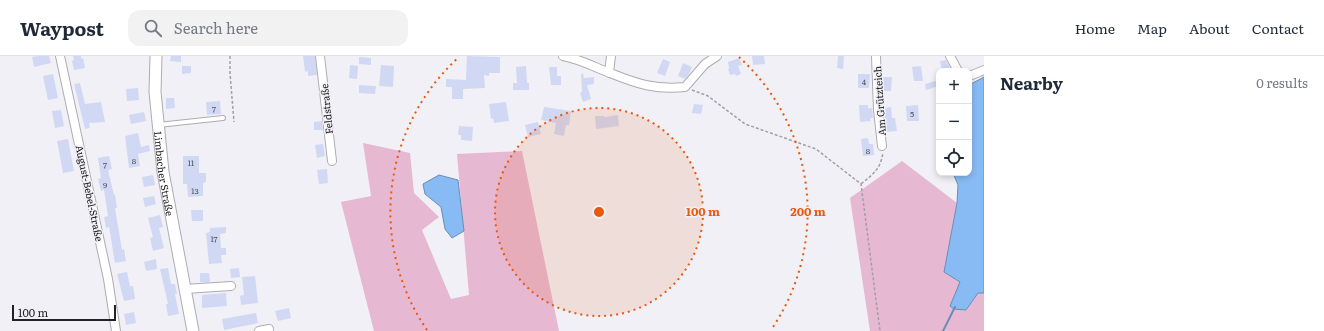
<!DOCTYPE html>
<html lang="en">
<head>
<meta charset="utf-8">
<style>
  body { margin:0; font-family:Literata,serif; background:#f2f2f3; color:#1f2937 }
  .controls { position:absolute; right:12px; top:12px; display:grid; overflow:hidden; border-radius:8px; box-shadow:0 2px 6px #0003 }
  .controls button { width:36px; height:36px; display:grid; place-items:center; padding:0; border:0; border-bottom:1px solid #e0e1e3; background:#fff; color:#1f2937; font:20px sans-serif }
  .scale { position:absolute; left:12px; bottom:10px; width:104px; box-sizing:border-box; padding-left:4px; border:2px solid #222124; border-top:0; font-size:11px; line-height:14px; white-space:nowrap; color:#222124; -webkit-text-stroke:3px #f1f0f6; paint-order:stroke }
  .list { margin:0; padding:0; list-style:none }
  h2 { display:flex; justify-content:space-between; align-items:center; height:52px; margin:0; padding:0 16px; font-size:17px }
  h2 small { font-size:13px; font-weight:400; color:#747a83 }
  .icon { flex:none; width:22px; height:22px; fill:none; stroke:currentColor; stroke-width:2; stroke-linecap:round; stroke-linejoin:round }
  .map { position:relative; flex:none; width:984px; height:275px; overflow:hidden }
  header { display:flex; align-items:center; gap:24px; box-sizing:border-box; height:56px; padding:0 20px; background:#fff; border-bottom:1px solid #e0e1e3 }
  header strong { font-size:19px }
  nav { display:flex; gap:22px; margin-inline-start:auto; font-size:14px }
  .search { width:280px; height:36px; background:#f2f2f3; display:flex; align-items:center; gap:10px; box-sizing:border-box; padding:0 14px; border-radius:12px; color:#747a83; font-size:15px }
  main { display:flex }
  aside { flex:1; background:#fff }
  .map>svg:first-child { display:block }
  .green { fill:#e7b8d2 }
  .water { fill:#88bbf4; stroke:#698db6 }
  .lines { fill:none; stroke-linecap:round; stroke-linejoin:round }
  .stream { stroke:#698db6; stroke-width:2 }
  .building { fill:#d1d8f4 }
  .lane-casing { stroke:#adacb2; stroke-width:6 }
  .street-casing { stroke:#adacb2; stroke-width:10 }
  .secondary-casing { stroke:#adacb2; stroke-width:13 }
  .path { stroke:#a1a0a5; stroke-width:1.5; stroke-dasharray:3 2; stroke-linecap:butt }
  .lane { stroke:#fff; stroke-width:4 }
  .street { stroke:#fff; stroke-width:8 }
  .secondary { stroke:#fff; stroke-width:11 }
  .ring { fill:none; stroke:#e8590c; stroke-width:2; stroke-dasharray:2 4 }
  .labels { text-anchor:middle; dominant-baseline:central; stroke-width:3; stroke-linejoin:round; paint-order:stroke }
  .number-label { font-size:8px; fill:#4e4f58 }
  .street-label { font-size:10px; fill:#222124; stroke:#f1f0f6 }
  .centre { fill:#e8590c; stroke:#f1f0f6; stroke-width:2 }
  .ring-label { font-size:12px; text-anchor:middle; font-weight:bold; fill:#e8590c; stroke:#f1f0f6; stroke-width:3; stroke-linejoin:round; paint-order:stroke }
</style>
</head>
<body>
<header>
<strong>Waypost</strong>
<div class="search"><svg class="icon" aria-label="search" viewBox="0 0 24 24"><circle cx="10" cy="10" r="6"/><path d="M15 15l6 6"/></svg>Search here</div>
<nav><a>Home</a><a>Map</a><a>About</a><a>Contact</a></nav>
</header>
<main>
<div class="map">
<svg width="984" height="275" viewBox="0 0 984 275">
  <rect width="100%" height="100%" fill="#f1f0f6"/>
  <path class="green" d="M363 87 410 97 414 137 439 161 422 174 451 243 469 239 457 98 522 95 559 275H374L341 146 371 140Z
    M902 105 957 147 944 216 961 226 966 254 978 237H984V275H870L850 142Z"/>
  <path class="water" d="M984 21V237H978L966 254 954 253 950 250 960 226 944 216 957 147 958 129 953 117H969V29Z
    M439 119 458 124 464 175 452 182 445 173 441 151 425 138 423 128Z"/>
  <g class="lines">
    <path class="stream" d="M943 275 955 251"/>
  </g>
  <path class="building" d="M37 0H49L51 7 34 11 32 1Z
    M73 0H81V3L83 2 85 12 74 14 72 5 74 4Z
    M171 0H181V6L170 5Z
    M303 0H315L317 19 308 20V15L305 16Z
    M467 0 500 1V17H489V20L484 19 485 32 463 33V43H452V31H446V23L466 24Z
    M752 0H764L765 8 753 9Z
    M838 0H844L843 13 837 12Z
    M359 1 371 2V9L359 8Z
    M739 2 742 9 738 10 741 18 736 20 735 18 730 19 728 13H729L728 6Z
    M663 3 670 6 665 20 657 17Z
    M946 4 951 14V15H942L940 5Z
    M683 7 692 11 689 18 685 23 678 20Z
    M350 9 358 10 357 23 349 22Z
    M381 9 394 10 393 31 379 30Z
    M182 10H191V17L182 18Z
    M526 10 527 27H529V34H513V27H517L516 11Z
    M921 10 923 25H914L912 11Z
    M549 11H557V20H561V29H551Z
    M583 17 584 22 594 21V28L587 29 591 43 583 46 580 37 582 36 581 18Z
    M53 18 58 42 48 44 43 20Z
    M858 18H870L869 32H858Z
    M882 21H892L891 35H883Z
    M939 24V30L926 34 925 28Z
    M80 27 85 48 101 46 105 66 89 67 90 72 85 73 74 28Z
    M359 29 376 30 375 38 359 37Z
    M138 32 139 44 127 45 126 33Z
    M166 42H174L175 52 166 53Z
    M220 45 221 58 207 59 206 46Z
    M506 46 509 65 494 67 493 62 491 63 489 48Z
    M694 48 703 49 701 58 692 57Z
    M859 49H868V52H872L873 62H870L871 65 860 66Z
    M918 49 919 65H907L906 50Z
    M544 51 571 55 569 69H566L564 80 554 78 556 67 541 64Z
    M891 51 892 62H895L897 75 886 76 884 52Z
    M61 54 64 70 55 72 52 55Z
    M144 56 146 65 131 68 129 59Z
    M618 59 619 70 596 73 595 60H604V61Z
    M322 65 323 74H314V66Z
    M538 66 541 78 528 81 525 69Z
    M459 70 473 71 472 85 461 84V79H458Z
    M138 77 141 91 149 89 150 95 138 98 140 110 129 112 125 80Z
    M868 82 869 88H873L874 99 863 100 861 83Z
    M68 83 74 115 63 117 57 85Z
    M323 88 325 100 317 102 315 89Z
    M109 100 112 113 108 114 114 139 115 138 117 152H115L122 194 124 193 126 205 115 207 109 171 106 172 104 161 108 160 104 134 101 135 98 123 101 122 98 102Z
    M183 100H199V117H206V126L203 127V140L188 141 187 128H183Z
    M327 113 328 127 319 128 317 114Z
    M153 119 155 129 144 131 142 121Z
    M154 140 156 148 145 151 143 142Z
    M191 154H203V165H192Z
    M160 159 163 171 159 172 164 192 153 195 150 182 153 181 148 162Z
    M226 171V177L220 178 221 192H226V199H221L222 207 209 208 206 177 210 176V172Z
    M156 203 157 213 146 215 144 206Z
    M168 212 171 228H175L177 238H175L179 258 168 260 166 248H168L160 213Z
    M239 212 240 221 231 222 230 213Z
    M127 216 130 230H133L135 243 124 245 117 218Z
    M200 217H209L210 226H200Z
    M255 220 258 247 241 249 240 240 244 239 242 221Z
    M226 237 227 250 202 252V239Z
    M289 252 291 262 278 265 275 255Z
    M134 256 136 267 126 269 124 258Z
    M256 257 258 267 224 274 222 263Z"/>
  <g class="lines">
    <defs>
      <path id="lane" d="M158 69 223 62"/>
      <path id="street" d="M60 0 108 223 116 275
        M320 0 332 105
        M563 0C580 3 594 11 610 17 638 28 655 34 685 31L705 8 717 0
        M876 0 878 54 882 90
        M950 0 958 15
        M609 17 611 0
        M969 19H972L984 14
        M185 233 231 230
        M259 275 269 273"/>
      <g id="secondary">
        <path id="s1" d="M156 0 155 36 163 116 193 275"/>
      </g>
    </defs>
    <use href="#lane" class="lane-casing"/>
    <use href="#street" class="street-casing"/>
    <use href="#secondary" class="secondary-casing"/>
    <path class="path" d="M230 0V17L234 66
      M692 34 708 40 745 68 816 93 861 128 880 275
      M861 128C873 118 880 114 883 97"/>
    <use href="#lane" class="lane"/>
    <use href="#street" class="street"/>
    <use href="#secondary" class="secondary"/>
  </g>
  <circle cx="599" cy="156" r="104" fill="#e8590c" fill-opacity=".12"/>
  <g class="ring">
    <circle cx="599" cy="156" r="104"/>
    <path d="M427 274A209 209 0 0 1 459 1M739 1A209 209 0 0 1 771 274"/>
  </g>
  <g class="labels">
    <g class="number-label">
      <text x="864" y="25">4</text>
      <text x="214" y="52">7</text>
      <text x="912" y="57">5</text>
      <text x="868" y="94">8</text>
      <text x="134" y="104">8</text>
      <text x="191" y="106">11</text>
      <text x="105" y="108">7</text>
      <text x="105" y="128">9</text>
      <text x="195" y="134">13</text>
      <text x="214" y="182">17</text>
    </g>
    <g class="street-label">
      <text transform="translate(879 45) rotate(-94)">Am Grützteich</text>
      <text transform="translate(326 53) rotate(-96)">Feldstraße</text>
      <text stroke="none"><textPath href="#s1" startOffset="118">Limbacher Straße</textPath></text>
      <text transform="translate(90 137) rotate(78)">August-Bebel-Straße</text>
    </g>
  </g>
  <circle cx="599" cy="156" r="6" class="centre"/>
  <g class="ring-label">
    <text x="703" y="160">100 m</text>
    <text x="808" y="160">200 m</text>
  </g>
</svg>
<div class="controls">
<button>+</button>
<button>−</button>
<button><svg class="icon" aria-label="locate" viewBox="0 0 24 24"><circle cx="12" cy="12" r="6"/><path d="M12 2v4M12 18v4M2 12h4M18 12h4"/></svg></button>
</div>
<div class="scale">100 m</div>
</div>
<aside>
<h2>Nearby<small>0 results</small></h2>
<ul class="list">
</ul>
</aside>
</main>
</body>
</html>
